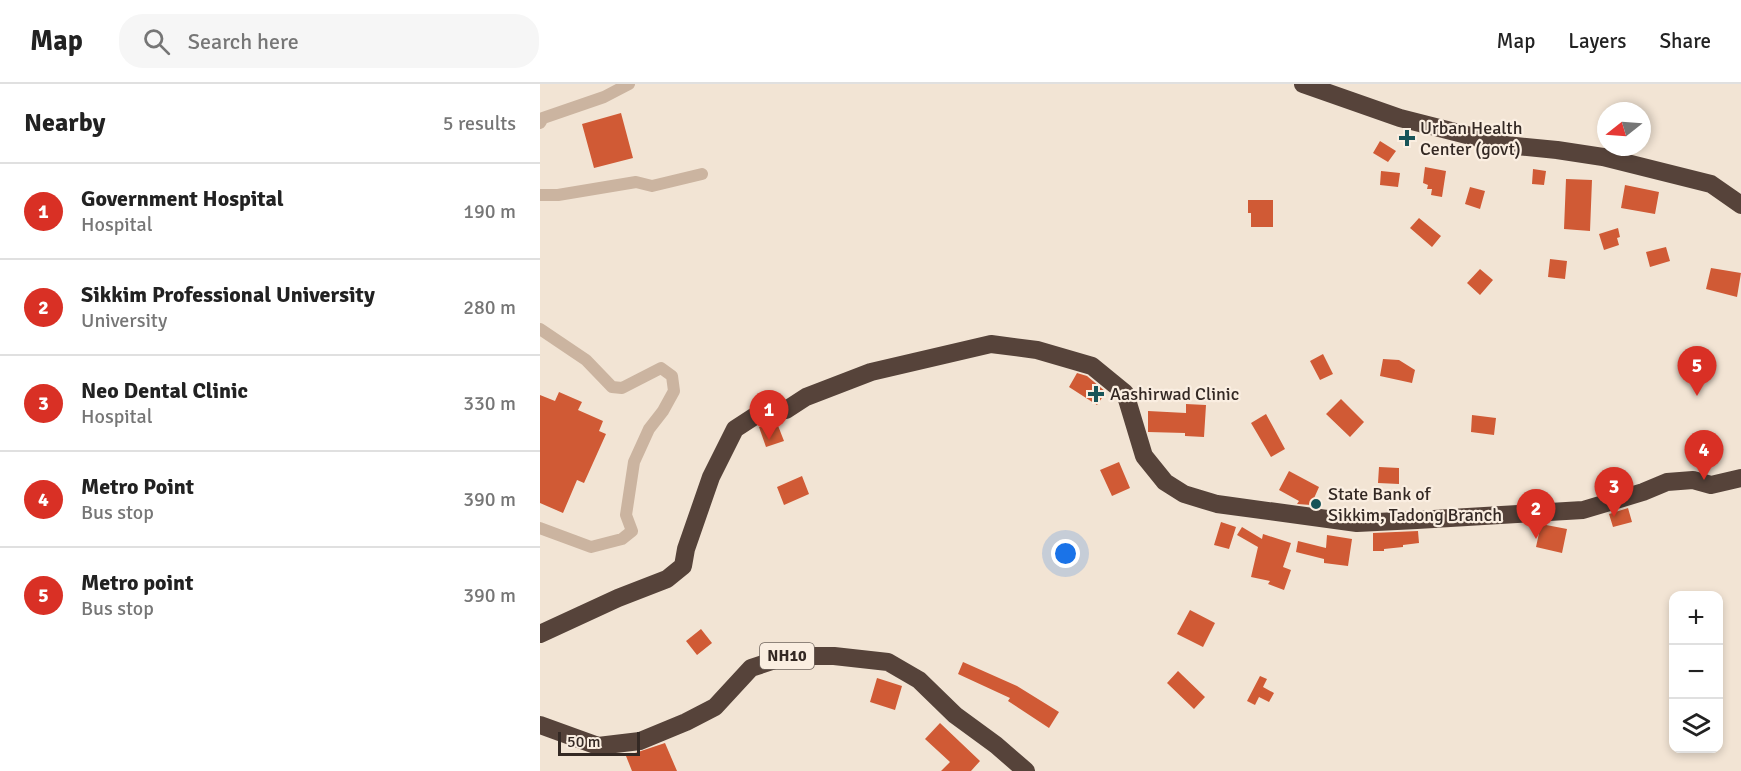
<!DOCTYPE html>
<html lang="en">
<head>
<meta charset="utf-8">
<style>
  body { margin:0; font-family:Signika,sans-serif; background:#f6f6f6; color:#222 }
  .controls { position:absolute; right:18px; bottom:18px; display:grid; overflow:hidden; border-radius:12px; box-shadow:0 3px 9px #0003 }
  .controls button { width:54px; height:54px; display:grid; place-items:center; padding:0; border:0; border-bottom:2px solid #e0e0e0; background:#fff; color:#222; font:30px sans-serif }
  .compass { position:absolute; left:1057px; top:18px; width:54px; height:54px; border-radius:50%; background:#fff; box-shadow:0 3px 9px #0003; rotate:253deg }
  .scale { position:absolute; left:18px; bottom:15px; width:82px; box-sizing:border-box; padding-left:6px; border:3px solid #342924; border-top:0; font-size:16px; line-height:21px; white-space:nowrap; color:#342924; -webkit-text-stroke:4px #faeee1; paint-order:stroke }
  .you { position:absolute; left:526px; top:470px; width:21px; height:21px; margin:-15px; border:4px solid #fff; border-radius:50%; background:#1a73e8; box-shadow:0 0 0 9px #1a73e833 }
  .badge { display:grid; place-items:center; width:39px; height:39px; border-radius:50%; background:#d93025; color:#fff; font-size:20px; font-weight:700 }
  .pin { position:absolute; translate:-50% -50px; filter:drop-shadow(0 2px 3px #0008) }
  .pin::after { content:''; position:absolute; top:32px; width:21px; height:18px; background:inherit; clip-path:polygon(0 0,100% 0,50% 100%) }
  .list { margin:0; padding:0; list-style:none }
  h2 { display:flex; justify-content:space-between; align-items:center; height:78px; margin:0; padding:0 24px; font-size:26px }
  h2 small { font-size:20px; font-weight:400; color:#767676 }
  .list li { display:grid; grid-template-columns:39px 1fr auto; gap:18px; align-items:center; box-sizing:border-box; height:96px; padding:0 24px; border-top:2px solid #e0e0e0 }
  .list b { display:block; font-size:22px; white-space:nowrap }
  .list p { margin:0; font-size:20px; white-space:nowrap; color:#767676 }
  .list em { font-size:20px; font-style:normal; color:#767676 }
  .icon { flex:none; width:33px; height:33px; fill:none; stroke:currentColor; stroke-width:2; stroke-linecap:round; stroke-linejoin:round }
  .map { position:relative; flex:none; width:1201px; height:687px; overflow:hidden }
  header { display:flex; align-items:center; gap:36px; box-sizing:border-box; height:84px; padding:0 30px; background:#fff; border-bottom:2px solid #e0e0e0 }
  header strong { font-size:28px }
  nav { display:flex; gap:33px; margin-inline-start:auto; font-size:21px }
  .search { width:420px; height:54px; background:#f6f6f6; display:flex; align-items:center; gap:15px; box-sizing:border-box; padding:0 21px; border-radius:24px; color:#767676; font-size:22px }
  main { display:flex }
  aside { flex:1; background:#fff }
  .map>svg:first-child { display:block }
  .building { fill:#d05a35 }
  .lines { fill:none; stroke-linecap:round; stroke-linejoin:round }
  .street { stroke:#cbb4a0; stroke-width:12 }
  .highway { stroke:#56433a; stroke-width:18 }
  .poi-dot { fill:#175458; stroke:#faeee1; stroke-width:2 }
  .labels { text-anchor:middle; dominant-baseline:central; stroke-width:4.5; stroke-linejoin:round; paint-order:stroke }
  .shield { fill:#faeee1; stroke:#6f645d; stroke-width:1.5 }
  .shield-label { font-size:16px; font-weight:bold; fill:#342924 }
  .poi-label { font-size:18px; fill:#342924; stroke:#faeee1; text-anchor:start }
</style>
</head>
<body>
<header>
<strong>Map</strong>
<div class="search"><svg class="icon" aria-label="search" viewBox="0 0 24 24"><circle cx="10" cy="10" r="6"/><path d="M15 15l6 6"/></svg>Search here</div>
<nav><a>Map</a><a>Layers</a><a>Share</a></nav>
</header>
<main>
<aside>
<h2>Nearby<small>5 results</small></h2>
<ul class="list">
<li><span class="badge">1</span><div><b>Government Hospital</b><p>Hospital</p></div><em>190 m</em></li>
<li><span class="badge">2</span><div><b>Sikkim Professional University</b><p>University</p></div><em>280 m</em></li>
<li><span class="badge">3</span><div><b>Neo Dental Clinic</b><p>Hospital</p></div><em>330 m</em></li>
<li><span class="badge">4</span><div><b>Metro Point</b><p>Bus stop</p></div><em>390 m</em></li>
<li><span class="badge">5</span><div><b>Metro point</b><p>Bus stop</p></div><em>390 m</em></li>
</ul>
</aside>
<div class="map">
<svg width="1201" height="687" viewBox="0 0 1201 687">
  <rect width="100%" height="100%" fill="#f2e4d4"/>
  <path class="building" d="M81 29 93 74 54 84 42 40Z
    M840 57 856 67 848 78 833 69Z
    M885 83 906 87 902 113 891 111 892 105H887L888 101 883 99Z
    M993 85 1006 87 1004 101 992 100Z
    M841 87 860 89 858 103 840 101Z
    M1026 95 1052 96 1050 147 1024 145Z
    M1085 101 1119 108 1115 130 1081 124Z
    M930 103 945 107 940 125 925 120Z
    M708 116H733V143H711V129H708Z
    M879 134 901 152 892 163 870 144Z
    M1078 144 1080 153 1077 154 1079 161 1064 166 1059 150Z
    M1126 163 1130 177 1110 183 1106 168Z
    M1010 175 1027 177 1025 195 1008 193Z
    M1171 184 1201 189 1197 213 1166 205Z
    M940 185 953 196 940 211 927 199Z
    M783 270 793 290 780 296 770 277Z
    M843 275 859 276 875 286 872 299 840 292Z
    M537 289 547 292 566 308 557 321 529 303Z
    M19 308 42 318 38 326 63 337 59 347 66 350 44 399 37 396 23 429 0 419V311L15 317Z
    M801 315 824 338 810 353 786 330Z
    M646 320 666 321 664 353 645 352V349L608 348V327L646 329Z
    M726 330 745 365 731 373 711 339Z
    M932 331 956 334 954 351 931 348Z
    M237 339 244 357 226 363 219 343Z
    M579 378 590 404 572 412 560 386Z
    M839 383 859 384V400L838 399Z
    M749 387 779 403 771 421 757 420 759 417 739 406Z
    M262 392 269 410 244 421 237 403Z
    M1088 424 1092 438 1073 443 1069 430Z
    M681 438 696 443 689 465 674 461Z
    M1001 440 1027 445 1022 469 996 463Z
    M702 443 722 455 723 450 751 459 743 483 751 486 744 506 728 500 730 497 711 493 718 463 697 451Z
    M878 447 879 459 863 461V463L844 465V467H833V449Z
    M787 451 812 455 808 482 784 479V475L756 468 758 457 786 464Z
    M650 526 675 539 663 563 637 550Z
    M161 545 172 559 157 571 146 557Z
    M423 578 477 602 519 628 509 644 468 617 470 614 418 590Z
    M638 587 665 613 654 625 627 599Z
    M720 592 727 595 723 603 734 609 729 618 719 613 715 621 707 617Z
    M337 594 362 602 355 626 330 618Z
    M400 639 440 677 431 687H401L410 678 385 655Z
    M125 659 137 687H92L86 672Z"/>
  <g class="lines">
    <path class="street" d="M0 39 3 34 64 13 89 0
      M0 111H18L96 98 112 102 162 90
      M0 245 46 276 72 303 82 304 121 284 132 292 134 307 123 327 109 345 94 378 86 431 92 447 82 455 51 463 0 444"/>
    <path class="highway" d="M763 0 860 34 966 61 1017 66 1063 73 1171 100 1201 121
      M0 550 78 514 127 495 143 482 146 465 171 393 195 345 215 332 246 326 266 313 331 288 451 260 497 266 552 282 585 309 604 372 625 398 644 410 677 420 817 439 877 436 1043 426 1103 408 1127 398 1153 396 1171 401 1201 394
      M0 641 58 662 100 657 146 638 175 623 211 584 247 572H294L348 578 379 596 415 631 456 661 486 687"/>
  </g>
  <g class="poi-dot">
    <path d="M864 45h6v6h6v6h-6v6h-6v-6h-6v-6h6z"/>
    <path d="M553 301h6v6h6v6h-6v6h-6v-6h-6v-6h6z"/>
    <circle cx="776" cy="420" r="6"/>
  </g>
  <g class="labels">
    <rect class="shield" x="220" y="559" width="54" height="26" rx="4.5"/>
    <g class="shield-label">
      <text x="247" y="572">NH10</text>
    </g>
    <g class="poi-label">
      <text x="880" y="44">Urban Health<tspan x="880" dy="21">Center (govt)</tspan></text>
      <text x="570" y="310">Aashirwad Clinic</text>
      <text x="788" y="410">State Bank of<tspan x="788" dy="21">Sikkim, Tadong Branch</tspan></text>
    </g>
  </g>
</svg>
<div class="controls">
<button>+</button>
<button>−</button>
<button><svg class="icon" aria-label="layers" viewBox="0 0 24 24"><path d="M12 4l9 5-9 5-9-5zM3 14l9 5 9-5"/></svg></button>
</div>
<svg class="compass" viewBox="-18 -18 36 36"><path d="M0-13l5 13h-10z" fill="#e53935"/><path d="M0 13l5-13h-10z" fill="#767676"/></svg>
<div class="scale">50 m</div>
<div class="you"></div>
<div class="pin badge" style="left:229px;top:356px">1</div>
<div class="pin badge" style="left:996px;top:455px">2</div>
<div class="pin badge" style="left:1074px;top:433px">3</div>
<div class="pin badge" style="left:1164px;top:396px">4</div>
<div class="pin badge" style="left:1157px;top:312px">5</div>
</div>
</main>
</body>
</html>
